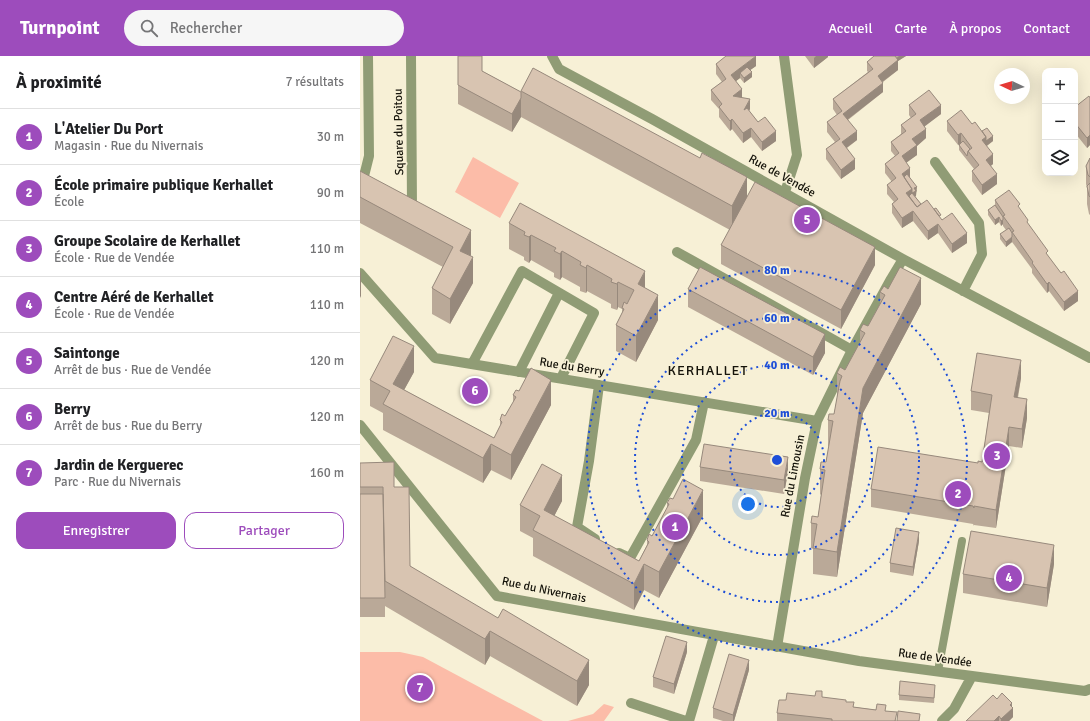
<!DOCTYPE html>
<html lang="fr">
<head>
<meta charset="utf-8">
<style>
  body { margin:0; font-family:Signika,sans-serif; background:#f6f6f6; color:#202124 }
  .controls { position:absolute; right:12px; top:12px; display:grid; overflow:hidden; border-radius:8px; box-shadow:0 4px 16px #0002 }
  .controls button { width:36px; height:36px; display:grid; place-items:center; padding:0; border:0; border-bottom:1px solid #e0e0e0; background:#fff; color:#202124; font:20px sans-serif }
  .compass { position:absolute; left:634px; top:12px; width:36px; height:36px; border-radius:50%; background:#fff; box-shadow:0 4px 16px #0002; rotate:274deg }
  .you { position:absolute; left:388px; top:448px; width:14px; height:14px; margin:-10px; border:3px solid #fff; border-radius:50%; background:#1a73e8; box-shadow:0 0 0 6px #1a73e833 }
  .badge { display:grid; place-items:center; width:26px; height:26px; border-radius:50%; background:#9d4cbc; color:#fff; font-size:13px; font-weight:700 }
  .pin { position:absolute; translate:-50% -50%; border:2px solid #fff; box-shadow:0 1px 4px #0006 }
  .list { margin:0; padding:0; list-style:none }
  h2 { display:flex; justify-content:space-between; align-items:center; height:52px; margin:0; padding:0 16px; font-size:17px }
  h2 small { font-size:13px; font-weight:400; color:#757577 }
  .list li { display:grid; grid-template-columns:26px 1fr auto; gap:12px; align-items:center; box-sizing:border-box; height:56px; padding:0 16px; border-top:1px solid #e0e0e0 }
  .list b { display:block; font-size:15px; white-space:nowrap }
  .list p { margin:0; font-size:13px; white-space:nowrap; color:#757577 }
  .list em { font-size:13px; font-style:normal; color:#757577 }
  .actions { display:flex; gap:8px; padding:12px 16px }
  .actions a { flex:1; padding:9px 0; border:1px solid #9d4cbc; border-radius:12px; text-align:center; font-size:14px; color:#9d4cbc }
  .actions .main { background:#9d4cbc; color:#fff }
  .icon { flex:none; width:22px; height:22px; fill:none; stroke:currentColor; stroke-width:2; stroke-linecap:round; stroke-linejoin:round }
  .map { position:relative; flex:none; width:730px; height:665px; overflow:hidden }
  header { display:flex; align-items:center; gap:24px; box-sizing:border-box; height:56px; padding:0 20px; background:#9d4cbc; color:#fff }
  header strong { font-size:19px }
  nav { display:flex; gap:22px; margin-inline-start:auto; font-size:14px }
  .search { width:280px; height:36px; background:#f6f6f6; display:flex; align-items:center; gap:10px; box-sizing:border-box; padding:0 14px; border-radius:22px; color:#757577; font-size:15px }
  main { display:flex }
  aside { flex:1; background:#fff }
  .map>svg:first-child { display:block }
  .green { fill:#fcbca8 }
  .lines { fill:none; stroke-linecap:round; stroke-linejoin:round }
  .lane { stroke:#909c75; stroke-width:8 }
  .street { stroke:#909c75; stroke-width:10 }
  .wall { fill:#baa998 }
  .shaded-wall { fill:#97897c }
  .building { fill:#d8c4b1; stroke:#97897c }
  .ring { fill:none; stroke:#1d4ed8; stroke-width:2; stroke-dasharray:2 4 }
  .labels { text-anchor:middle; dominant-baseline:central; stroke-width:3.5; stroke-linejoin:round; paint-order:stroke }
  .street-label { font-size:12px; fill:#15130a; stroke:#f7f0d6 }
  .quarter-label { font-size:14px; letter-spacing:1px; fill:#15130a; stroke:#f7f0d6 }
  .centre { fill:#1d4ed8; stroke:#f7f0d6; stroke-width:2 }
  .ring-label { font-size:12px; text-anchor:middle; font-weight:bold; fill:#1d4ed8; stroke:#f7f0d6; stroke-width:3.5; stroke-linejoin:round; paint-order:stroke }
</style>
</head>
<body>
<header>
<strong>Turnpoint</strong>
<div class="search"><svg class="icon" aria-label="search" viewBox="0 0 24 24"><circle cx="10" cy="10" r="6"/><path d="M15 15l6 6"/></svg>Rechercher</div>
<nav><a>Accueil</a><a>Carte</a><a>À propos</a><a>Contact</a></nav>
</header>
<main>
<aside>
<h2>À proximité<small>7 résultats</small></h2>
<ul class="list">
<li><span class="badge">1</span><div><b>L'Atelier Du Port</b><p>Magasin · Rue du Nivernais</p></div><em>30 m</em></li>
<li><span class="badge">2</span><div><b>École primaire publique Kerhallet</b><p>École</p></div><em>90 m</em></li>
<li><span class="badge">3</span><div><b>Groupe Scolaire de Kerhallet</b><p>École · Rue de Vendée</p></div><em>110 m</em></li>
<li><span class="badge">4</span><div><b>Centre Aéré de Kerhallet</b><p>École · Rue de Vendée</p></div><em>110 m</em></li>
<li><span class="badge">5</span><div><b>Saintonge</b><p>Arrêt de bus · Rue de Vendée</p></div><em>120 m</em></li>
<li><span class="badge">6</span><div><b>Berry</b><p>Arrêt de bus · Rue du Berry</p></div><em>120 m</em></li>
<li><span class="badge">7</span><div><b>Jardin de Kerguerec</b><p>Parc · Rue du Nivernais</p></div><em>160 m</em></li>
</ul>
<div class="actions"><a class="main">Enregistrer</a><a>Partager</a></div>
</aside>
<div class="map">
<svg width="730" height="665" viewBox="0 0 730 665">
  <rect width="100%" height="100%" fill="#f7f0d6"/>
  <path class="green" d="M113 101 159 127 140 162 95 136Z
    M0 596H40L63 601 183 665H0Z
    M244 648 254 651 244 665H208L233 658Z"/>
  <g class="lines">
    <path class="lane" d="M578 615 602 485"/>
    <path class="street" d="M51 0 52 151
      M192 0 199 13 292 63 543 203 730 302
      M424 0 437 99 425 136
      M575 106 619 167 622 198 603 235
      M3 124 9 100 8 0
      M317 196 492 294
      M0 217 75 302 457 365
      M112 308 162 215 234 257 201 322
      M159 316 199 237
      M0 369 137 540 499 605 725 635 730 633
      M235 483 217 471 229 405 239 329
      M259 497 270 502 336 384 344 346
      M417 591 445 422 457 365 492 294 531 223 543 203
      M271 647 326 665
      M329 665 354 580
      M582 665 594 653 612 620"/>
  </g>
  <path class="wall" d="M98 0 122 15 161 36V35L387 140 515 209 481 273 361 208V189L370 174 161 61 152 76 98 48Z
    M445 0H468V1L454 12Z
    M514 0H546L538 5V14L523 26V36L488 64 497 84 487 92 495 113 481 123 466 103V93L475 86 467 76V66L477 59 473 53V43L508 16 507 15V6Z
    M356 8 396 10 390 14 392 21 384 27 380 22 376 25 382 42 390 53 389 55 398 66 416 85 402 95 391 81 383 87 372 73 370 75 359 61V53L351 44V34L362 26 356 18Z
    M730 42V89L727 92 715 77V51Z
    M549 49 581 58 564 70 566 82 557 90V99L546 106 550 122 557 135 556 136V140H555L561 148 581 163 607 187 592 197 578 177 568 184 553 165 542 172 532 157V148L534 146 527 138V129L532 126 525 117V108L535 100 531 95V86L541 78V69L551 62 549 59Z
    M587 65 612 68 622 75 633 85 627 90 633 108 631 110 637 128 622 139 612 125V115L614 113 599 94V89L601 87 598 89 587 75Z
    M730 102V159L729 158 727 148V132L726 128V110Z
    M0 115 111 200 113 227 90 268 72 258V232L83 211 0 167Z
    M635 144 660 153 668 168 688 200 718 245 704 255 689 235 687 237 672 217V213L652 186 646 191 640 183V178L646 174 643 170V168L641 170 639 166 635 169 628 159V154L635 149Z
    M149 167 285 232 298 264 276 306 256 295V269L262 257V253L258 251 257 254 251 252V248L227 235 226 237 220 235V231L202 221 200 224 194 221V217L171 204 169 207 164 204V201L149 193Z
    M328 233 465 297 453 319 328 251Z
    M520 236 561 248 503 357 477 521 453 518V493L451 492V467L458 461 461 439 460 438V413L466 406 469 390H468V364L474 358 477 342V317L485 314 500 286V274L508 270 520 248Z
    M54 316 44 334 134 382 140 370V364L145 360 153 347V339L191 349 151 424 131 414 123 427 23 374V357L10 350V324Z
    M661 322 658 342 667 362 662 392 649 390 636 472 614 469V470L613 468 511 451V433L618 407 622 406 629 357 611 354V335Z
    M0 407 34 431 50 510 229 629 217 650 130 600 125 609 25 550V561H0Z
    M340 411 428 416 424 438 340 425Z
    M202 445 194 460 279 505 287 489V484L292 480 307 453V447L343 460 299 542 284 534 274 554 173 500V482L160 475V449Z
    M559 485 553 520 530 516V507Z
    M694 508 687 551 603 537V518Z
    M327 596 314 638 293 631V621Z
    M389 614 374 665H363L353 662V652Z
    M575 634 574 647 539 644V639Z
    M455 640 486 646 494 651 526 655 537 665H417V657L426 644Z
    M637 643 652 651 653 661 649 665H606Z"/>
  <path class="shaded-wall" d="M396 0V10L382 20 380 17V22L371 29V19Z
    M456 0H468V1L454 12V2Z
    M539 0H546L538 5V14L518 29V20L534 4Z
    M392 16V21L384 27V22Z
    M523 27V36L483 67V58Z
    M382 33V42L373 40Z
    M161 42V61L152 76V58Z
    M390 43V53L384 64V54Z
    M581 49V58L560 74V64Z
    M372 63V73L370 75V65Z
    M391 72V81L383 87V77Z
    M566 73V82L557 90V99L542 110V100L552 83Z
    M416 75V85L402 95V86Z
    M497 75V84L482 95V86Z
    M601 77V87L598 89V79Z
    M730 79V89L727 92V82Z
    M633 80V85L622 93V84L626 81Z
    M633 98V108L626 113V104Z
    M495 103V113L481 123V114Z
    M550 112V121L544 126 542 118Z
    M637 118V128L622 139V129Z
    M387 121V147L372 175V150Z
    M557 131 556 140 549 145 546 137 552 133 554 132Z
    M553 155V165L542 172V162Z
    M639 161V166L635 169V164Z
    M643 164V168L641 170V165Z
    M578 168V177L568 184V175Z
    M111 174V200L100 195Z
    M607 177V187L592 197V188Z
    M171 179V204L169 207V181Z
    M652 181V186L646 191V186Z
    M515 191V209L481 273V254Z
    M202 195V221L200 224V198Z
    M113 201V227L90 268V243Z
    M227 209V235L226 237V212Z
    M1 215V240L0 242V217Z
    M285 215V240L278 228Z
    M561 222V248L503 357 477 521V496L503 332Z
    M258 226V251L257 254V228Z
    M689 226V235L687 237V228Z
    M718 235V245L704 255V246Z
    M298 239V264L276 306V280Z
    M465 278V297L453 319V301Z
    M54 290V316L33 354V328Z
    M661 304V322L654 359V341Z
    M191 324V349L151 424V399Z
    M667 343V362L662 392V373Z
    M649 371V390L636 472V454Z
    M131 388V414L123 427V402Z
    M428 401V416L424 438V424Z
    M202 419V445L184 480V454Z
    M343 434V460L299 542V516Z
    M559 476V485L553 520V511Z
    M694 489V508L687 551V532Z
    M284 508V534L274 554V528Z
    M130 575V600L125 609V583Z
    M327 586V596L314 638V628Z
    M229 604V629L217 650V625Z
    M389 604V614L374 665H373V659Z
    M652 647V652H653V661L649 665H641V663Z
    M639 660V665H634Z"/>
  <path class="building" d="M98 0H122V15L161 36V42L152 58 98 29Z
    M366 0H396L371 19 382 33 373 40 390 43 384 54 387 52 398 66 405 61 416 75 402 86 391 72 383 77 372 63 370 65 359 51 362 48 351 34 366 23 356 8Z
    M514 0H535L538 4 518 20 523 27 483 58 497 75 482 86 495 103 481 114 466 93 480 83 467 66 482 55 473 43 513 13 507 6Z
    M387 11 392 16 384 22 380 17Z
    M173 12 340 102 342 97 387 121 372 150 161 35Z
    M569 34 581 49 560 64 566 73 552 83 557 89 542 100 550 112 542 118 552 133 546 137 557 151 567 144 582 164 592 157 607 177 592 188 578 168 568 175 553 155 542 162 532 148 538 143 527 129 536 122 525 108 539 97 531 86 546 75 541 69 556 58 549 49Z
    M729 40 730 42V79L727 82 715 67V51Z
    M601 54 612 68 615 66 626 81 622 84 633 98 626 104 637 118 622 129 612 115 619 109 608 95 612 92 601 77 598 79 587 65Z
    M627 72 633 80 626 85V81L622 75Z
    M603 85 610 93 608 95 607 100 599 89Z
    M730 102V121L728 119 726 110Z
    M0 115 111 174 100 195 113 201 90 243 72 232 93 191 0 141Z
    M547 118 557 131 554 132 556 135 552 137V133L544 121Z
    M395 126 515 191 481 254 361 189Z
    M730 127V141L729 140 727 130Z
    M649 134 660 148 658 150 668 164 667 166 688 195 686 197 701 217 704 215 718 235 704 246 689 226 687 228 672 207 673 206 652 176 654 175 643 160 645 159 635 144Z
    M552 137 561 148 557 151 549 140Z
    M160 147 285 215 278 228 298 239 276 280 256 269 264 253 262 252 264 246 267 248 274 234 258 226 257 228 251 226 252 223 227 209 226 212 220 209 221 206 202 195 200 198 194 195 196 192 171 179 169 181 164 179 165 176 149 167Z
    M635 149 643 161V164L641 165 639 161 635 164 628 154Z
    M576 152 581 159 579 160 574 153Z
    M649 172 652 177V181L646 186 640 178Z
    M340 211 465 278 453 301 328 233Z
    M540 211 561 222 503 332 477 496 453 492 457 468 451 467 452 460 458 461 465 414 460 413 461 406H466L473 365 468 364 469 358H474L480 325 482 320 477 317 480 311 485 314 505 277 500 274 503 268 508 270 525 239 520 236 524 230 528 233Z
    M33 280 54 290 33 328 134 382 142 366 140 364 142 358 145 360 156 341 153 339 156 334 159 335 171 312 191 324 151 399 131 388 123 402 23 348 30 335 10 324Z
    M617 297 661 304 654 341 667 343 662 373 649 371 636 454 614 450V452L613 450 511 433 518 391 618 407V405L622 406 632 339 611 335Z
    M344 388 428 401 424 424 340 411Z
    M34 406V431H49L50 510 138 562 143 553 229 604 217 625 130 575 125 583 25 525 23 431H0V407Z
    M182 408 202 419 184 454 279 505 289 486 287 484 289 478 292 480 309 448 307 447 310 442 313 443 323 423 343 434 299 516 284 508 274 528 173 474 180 460 160 449Z
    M0 438H23L25 542H0Z
    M536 472 559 476 553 511 530 507Z
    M611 475 694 489 687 532 603 518Z
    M306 580 327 586 314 628 293 621Z
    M369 598 389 604 373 659 353 652Z
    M540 625 575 629 574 642 539 639Z
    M456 635H462V641L486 644V646H494L493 651 516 654 517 648 526 649 525 655 537 656 535 665H472V663L417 657 419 644H426L427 637 455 640Z
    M642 637 652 647 650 649 653 652 641 663 639 660 634 665H606L633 639 637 643Z
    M538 655 560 658 559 665H537Z"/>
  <g class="ring">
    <circle cx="417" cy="404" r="47"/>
    <circle cx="417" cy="404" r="95"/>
    <circle cx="417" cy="404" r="142"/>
    <circle cx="417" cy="404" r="190"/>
  </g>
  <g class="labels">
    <g class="street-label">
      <text transform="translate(39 76) rotate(-91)">Square du Poitou</text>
      <text transform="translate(422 120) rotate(29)">Rue de Vendée</text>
      <text transform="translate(212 311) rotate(9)">Rue du Berry</text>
      <text transform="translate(433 420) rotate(-79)">Rue du Limousin</text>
      <text transform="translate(184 534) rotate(12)">Rue du Nivernais</text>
      <text transform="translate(575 602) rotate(8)">Rue de Vendée</text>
    </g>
    <g class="quarter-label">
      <text x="348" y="314">KERHALLET</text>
    </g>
  </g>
  <circle cx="417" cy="404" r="6" class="centre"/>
  <g class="ring-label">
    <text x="417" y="218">80 m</text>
    <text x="417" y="266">60 m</text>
    <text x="417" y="313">40 m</text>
    <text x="417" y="361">20 m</text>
  </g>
</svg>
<div class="controls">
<button>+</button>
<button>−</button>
<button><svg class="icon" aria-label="layers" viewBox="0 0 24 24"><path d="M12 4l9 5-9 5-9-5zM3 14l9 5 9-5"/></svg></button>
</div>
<svg class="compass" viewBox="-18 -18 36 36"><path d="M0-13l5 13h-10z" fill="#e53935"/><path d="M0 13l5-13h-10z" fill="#757577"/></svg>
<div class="you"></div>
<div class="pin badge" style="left:315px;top:471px">1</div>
<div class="pin badge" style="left:598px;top:438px">2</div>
<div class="pin badge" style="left:637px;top:400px">3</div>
<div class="pin badge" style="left:649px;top:522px">4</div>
<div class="pin badge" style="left:447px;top:164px">5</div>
<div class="pin badge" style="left:115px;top:335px">6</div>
<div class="pin badge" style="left:60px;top:632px">7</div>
</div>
</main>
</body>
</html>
